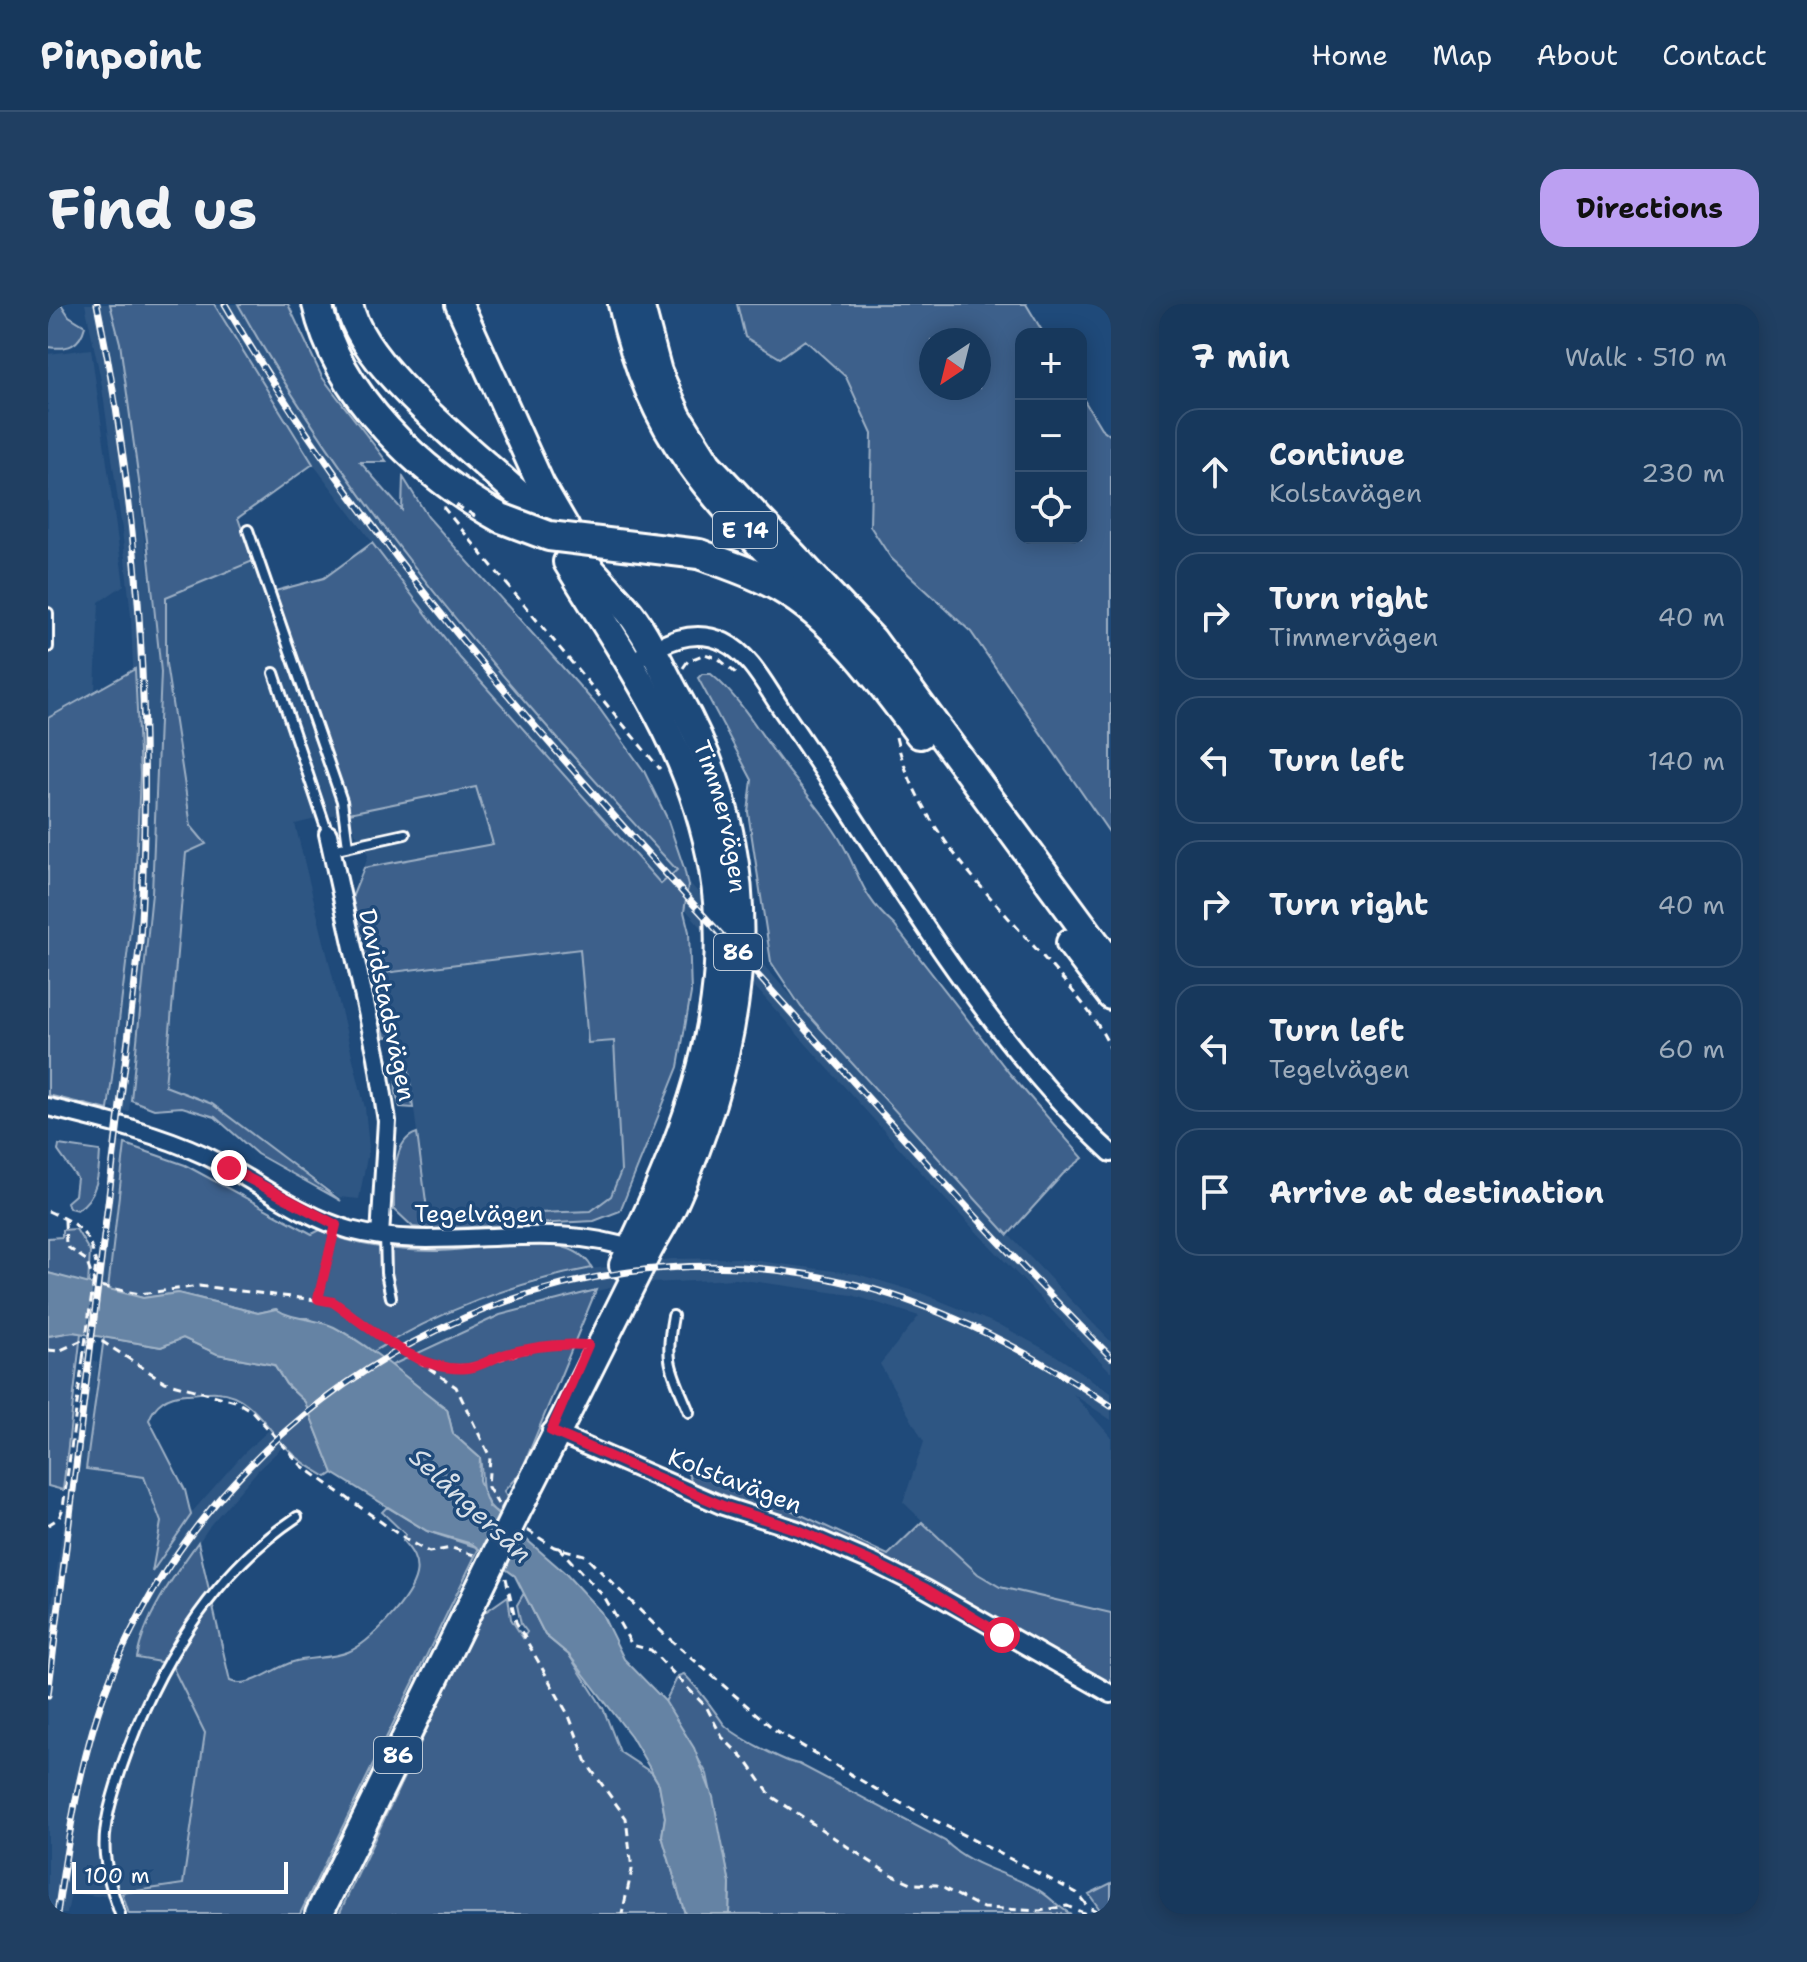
<!DOCTYPE html>
<html lang="en">
<head>
<meta charset="utf-8">
<style>
  body { margin:0; font-family:"Shantell Sans",sans-serif; background:#203f62; color:#f1f3f6 }
  .controls { position:absolute; right:24px; top:24px; display:grid; overflow:hidden; border-radius:16px; box-shadow:0 4px 20px #0003 }
  .controls button { width:72px; height:72px; display:grid; place-items:center; padding:0; border:0; border-bottom:2px solid #365272; background:#17385c; color:#f1f3f6; font:40px sans-serif }
  .compass { position:absolute; left:871px; top:24px; width:72px; height:72px; border-radius:50%; background:#17385c; box-shadow:0 4px 20px #0003; rotate:215deg }
  .scale { position:absolute; left:24px; bottom:20px; width:216px; box-sizing:border-box; padding-left:8px; border:4px solid #fff; border-top:0; font-size:22px; line-height:28px; white-space:nowrap; color:#fff; -webkit-text-stroke:6px #1f4a7a; paint-order:stroke }
  .stop { position:absolute; width:24px; height:24px; margin:-18px; border:6px solid #e11d48; border-radius:50%; background:#fff }
  .stop.end { background:#e11d48; border-color:#fff; box-shadow:0 2px 8px #0008 }
  .list { margin:0; padding:0; list-style:none }
  h2 { display:flex; justify-content:space-between; align-items:center; height:104px; margin:0; padding:0 32px; font-size:34px }
  h2 small { font-size:26px; font-weight:400; color:#9eacbb }
  .list li { display:grid; grid-template-columns:52px 1fr auto; gap:24px; align-items:center; box-sizing:border-box; height:128px; margin:0 16px 16px; padding:0 16px; border:2px solid #365272; border-radius:24px }
  .list b { display:block; font-size:30px; white-space:nowrap }
  .list p { margin:0; font-size:26px; white-space:nowrap; color:#9eacbb }
  .list em { font-size:26px; font-style:normal; color:#9eacbb }
  .icon { flex:none; width:44px; height:44px; fill:none; stroke:currentColor; stroke-width:2; stroke-linecap:round; stroke-linejoin:round }
  .map { position:relative; flex:none; width:1063px; height:1610px; overflow:hidden; border-radius:24px }
  header { display:flex; align-items:center; gap:48px; box-sizing:border-box; height:112px; padding:0 40px; background:#17385c; border-bottom:2px solid #365272 }
  header strong { font-size:38px }
  nav { display:flex; gap:44px; margin-inline-start:auto; font-size:28px }
  .intro { display:flex; align-items:center; justify-content:space-between; box-sizing:border-box; height:192px; padding:0 48px }
  h1 { margin:0; font-size:56px }
  .button { padding:20px 36px; border-radius:24px; background:#bca0f2; color:#111; font-size:28px; font-weight:700 }
  main { display:flex; gap:48px; padding:0 48px }
  aside { flex:1; background:#17385c; border-radius:24px; box-shadow:0 4px 20px #0003 }
  .map>svg:first-child { display:block }
  .built { fill:#2e5683 }
  .green { fill:#3c618b; stroke:#9eb0c5; stroke-width:2; fill-rule:evenodd }
  .water { fill:#6583a4; stroke:#a3b5c8; stroke-width:2 }
  .pier { fill:#1f4a7a }
  .lines { fill:none; stroke-linecap:round; stroke-linejoin:round }
  .service-casing { stroke:#fff; stroke-width:14 }
  .minor-casing { stroke:#fff; stroke-width:22 }
  .primary-casing { stroke:#fff; stroke-width:32 }
  .trunk-casing { stroke:#fff; stroke-width:34 }
  .path { stroke:#fff; stroke-width:3; stroke-dasharray:8 6; stroke-linecap:butt }
  .service { stroke:#1f4a7a; stroke-width:8 }
  .minor { stroke:#1f4a7a; stroke-width:16 }
  .primary { stroke:#1f4a7a; stroke-width:26 }
  .trunk { stroke:#1f4a7a; stroke-width:28 }
  .rail-casing { stroke:#fff; stroke-width:7 }
  .rail { stroke:#1f4a7a; stroke-width:4; stroke-dasharray:12; stroke-linecap:butt }
  .primary-bridge-casing { stroke:#fff; stroke-width:32; stroke-linecap:butt }
  .trunk-bridge-casing { stroke:#fff; stroke-width:34; stroke-linecap:butt }
  .path-bridge { stroke:#fff; stroke-width:3; stroke-dasharray:8 6; stroke-linecap:butt }
  .primary-bridge { stroke:#1f4a7a; stroke-width:26 }
  .trunk-bridge { stroke:#1f4a7a; stroke-width:28 }
  .route { stroke:#e11d48; stroke-width:10 }
  .labels { text-anchor:middle; dominant-baseline:central; stroke-width:7; stroke-linejoin:round; paint-order:stroke }
  .shield { fill:#1f4a7a; stroke:#bcc9d7; stroke-width:2 }
  .shield-label { font-size:22px; font-weight:bold; fill:#fff }
  .street-label { font-size:24px; fill:#fff; stroke:#1f4a7a }
  .water-label { font-size:26px; font-style:italic; fill:#d8e0e8; stroke:#1f4a7a }
</style>
</head>
<body>
<header>
<strong>Pinpoint</strong>
<nav><a>Home</a><a>Map</a><a>About</a><a>Contact</a></nav>
</header>
<div class="intro"><h1>Find us</h1><a class="button">Directions</a></div>
<main>
<div class="map">
<svg width="1063" height="1610" viewBox="0 0 1063 1610">
  <rect width="100%" height="100%" fill="#1f4a7a"/>
  <filter id="ink" filterUnits="userSpaceOnUse"><feTurbulence type="fractalNoise" baseFrequency=".0125" numOctaves="2"/><feDisplacementMap in="SourceGraphic" scale="16" xChannelSelector="R" yChannelSelector="G"/><feConvolveMatrix kernelMatrix="1 2 1 2 8 2 1 2 1" color-interpolation-filters="sRGB"/></filter>
  <g filter="url(#ink)">
    <path class="built" d="M37 0H62L72 39 113 368 104 589 81 808 62 804 85 561 87 410 83 313 74 225 53 76Z
      M166 0H190L283 147 409 320 914 882 1063 1038V1068L898 896 412 354 265 160Z
      M43 45 76 281 51 298 47 386 0 413V50Z
      M205 257 293 509 247 520 317 804 321 843 311 895 291 893 164 800 117 782 138 548 158 540 143 521 118 360V293Z
      M428 483 445 541 316 564 320 552 317 540 307 529 301 509Z
      M533 645 540 739 566 736 573 867 563 892 543 907 380 913 360 759 344 733 339 697 328 670Z
      M63 834 77 840 60 985 49 983Z
      M689 954 809 970 873 989 956 1023 1007 1051 1063 1089V1116L1025 1090 1063 1133V1309L952 1283 930 1270 855 1198 876 1138 832 1060 871 1012 804 991 688 975 580 980 472 1004 378 1043 324 1073 257 1122 211 1165 163 1220 109 1302 123 1360 157 1429 135 1581 49 1592 23 1589 19 1610H0V1331L38 1056 50 1058 38 1164 96 1173 113 1218 105 1266 145 1207 196 1149 243 1106 312 1055 369 1023 445 991 534 966 624 955Z"/>
    <path class="green" d="M0 0H13L21 12 37 22C32 42 20 46 0 43Z
      M62 0H166L265 160 190 214 205 257 118 293V360L143 522 158 540 138 549 117 782 164 800 293 897 209 850 167 813 134 803 106 805 83 796 104 589 113 368 99 236 72 39Z
      M190 0H240L274 73 339 158H312L354 206 355 173 380 213 551 404 596 467 619 514 636 564 640 582 636 608 641 628 643 689 630 763 572 907 546 917 382 925 365 923 346 905C346 882 343 836 369 829L380 913 543 907 563 892 573 867 566 737 540 739 532 645 328 670 339 697 344 733H337L303 596 316 564 445 540 428 483 301 509 227 287 276 274 324 239 412 354 613 580 629 566C467 392 307 209 190 0Z
      M689 0H978L996 30H973V234H1033V91L1053 124 1063 132V531L923 328 843 254 822 222 824 130 798 73 757 36 732 54 697 33ZM883 36H931V84H883Z
      M87 365 92 470 87 587 60 806 0 791V414Z
      M654 370H663C696 397 713 433 739 465 757 488 776 509 791 534 813 570 811 590 846 621L962 770 1035 854 1015 870 960 931 753 703 723 658 700 508 704 476 650 374Z
      M360 759 365 804 352 803C345 784 345 774 360 759Z
      M77 840 137 861 264 930 272 926C310 943 346 946 387 947 427 948 522 921 544 964 467 978 390 1008 323 1049L260 1014H242L228 1005 210 1009 130 989 95 994 60 985Z
      M11 841 52 847C51 869 50 893 29 906L21 904 19 898 27 891 29 874 10 847Z
      M28 925 42 948 40 981 0 969V934L14 933V926Z
      M548 986 473 1168 456 1187 459 1194 450 1209C429 1195 436 1175 432 1154L405 1130 399 1105 342 1062 452 1011Z
      M25 1028 33 1029 15 1186 0 1182V1032Z
      M56 1033 113 1043 135 1034 170 1050 226 1061 238 1080 257 1098 285 1169 279 1173C265 1165 251 1157 239 1144 218 1124 203 1090 169 1088 160 1087 148 1090 138 1090 120 1091 107 1099 101 1116L137 1186 143 1211 104 1268 113 1218 96 1173 38 1165Z
      M632 1155 840 1251 874 1218 930 1270 952 1283 1063 1309V1381L995 1346 813 1243 645 1179Z
      M339 1203 379 1227 431 1244 252 1610H81L74 1589 135 1580 157 1429 123 1360 89 1354C96 1312 126 1272 150 1238L182 1377C202 1386 226 1363 245 1358 263 1353 282 1355 300 1348 322 1339 363 1295 368 1271 371 1257 363 1246 355 1237L357 1230 334 1208Z
      M476 1289 497 1331 521 1351 555 1404 572 1448 604 1469 611 1480 617 1513 614 1532 637 1610H291L433 1311 460 1292 463 1315 475 1334 479 1328 473 1320 469 1301Z
      M636 1370C652 1386 663 1402 675 1419 683 1430 738 1459 751 1460L897 1537C922 1562 957 1568 987 1584 1001 1591 1009 1603 1023 1610H681L682 1580 659 1470 617 1398 630 1372Z
      M1063 1579V1610H1055L1041 1590Z"/>
    <path class="water" d="M0 969 95 994 130 989 210 1009 228 1005C246 1017 266 1013 286 1023 326 1044 363 1078 399 1105L405 1130 432 1154 431 1176 441 1203 517 1269 553 1308 576 1355 617 1397 646 1444 665 1493 682 1580 681 1610H637L614 1532 617 1513 611 1480 583 1432 521 1351 497 1331 467 1272 424 1240 379 1227 285 1169 257 1098 238 1080 226 1061 169 1050 135 1034 113 1043 25 1028 0 1032Z"/>
    <path class="pier" d="M45 981 52 983 46 1031 39 1030Z"/>
    <g class="lines">
      <defs>
        <path id="service" d="M200 226 294 497 300 542
          M0 309V343
          M226 369 280 530
          M284 546 357 530
          M337 932 338 969 343 993
          M625 1012C616 1060 624 1066 641 1108
          M72 1610C65 1591 59 1571 57 1551 54 1522 65 1490 74 1462 107 1366 163 1270 249 1213"/>
        <path id="minor" d="M580 360C610 343 641 321 676 338 703 351 718 383 734 406 781 473 823 542 868 609 925 694 988 781 1063 849
          M280 530 329 753 339 817 332 932
          M0 803C53 816 106 828 156 851 205 874 249 911 302 926 396 951 497 912 590 947
          M503 1127 675 1202 750 1226 824 1258 878 1285 1063 1390"/>
        <g id="primary">
          <path id="s1" d="M301 0C314 69 445 161 496 214 523 243 550 273 576 302 598 326 613 364 629 392 724 559 701 733 625 902 617 919 606 934 598 951 555 1037 513 1122 469 1207"/>
          <path d="M411 0 493 181 518 224"/>
          <path d="M574 0C605 143 673 202 772 301"/>
          <path d="M519 258C552 313 589 367 618 425 715 621 665 776 575 961"/>
          <path d="M271 1610 428 1291"/>
        </g>
        <path id="trunk" d="M269 0C290 93 373 170 453 214
          M591 0 609 68 629 113 659 161 824 336 1063 661
          M651 250C678 260 707 269 731 283 789 316 833 378 872 430
          M1023 639 1063 691"/>
      </defs>
      <use href="#service" class="service-casing"/>
      <use href="#minor" class="minor-casing"/>
      <use href="#primary" class="primary-casing"/>
      <use href="#trunk" class="trunk-casing"/>
      <path class="path" d="M395 203 612 465
        M635 364 640 357 657 350 671 355 691 372
        M848 433C870 527 943 591 1003 662 1025 687 1050 715 1063 746
        M0 907C31 921 40 926 48 960
        M17 916 18 942 38 956 47 981 92 990 151 982 285 998 408 1083 442 1153 440 1183 450 1200
        M270 995 284 936
        M0 1046 11 1047 34 1036 55 1038 117 1078 187 1097 204 1107 254 1162 360 1237 381 1248 404 1244 426 1251
        M380 1059C434 1074 476 1037 532 1040
        M0 1221 11 1214 15 1204 35 1055
        M479 1226 506 1243 536 1251 616 1330 727 1426 843 1494 1029 1589 1039 1602 1054 1610
        M510 1243 557 1294 584 1341 603 1346 659 1404 674 1433 699 1458 723 1492 838 1568 866 1580 889 1581 935 1604 992 1607 1019 1602 1038 1610
        M458 1274 468 1318 521 1412 540 1461 578 1514 584 1566 574 1610
        M1055 1610 1063 1599"/>
      <use href="#service" class="service"/>
      <use href="#minor" class="minor"/>
      <use href="#primary" class="primary"/>
      <use href="#trunk" class="trunk"/>
      <defs>
        <path id="rail" d="M177 0C318 242 500 440 687 646 811 783 932 923 1063 1053
          M0 1391 92 637C104 423 93 211 49 0
          M9 1610C21 1529 33 1446 64 1370 182 1083 502 902 809 981 902 1005 984 1049 1063 1102"/>
      </defs>
      <use href="#rail" class="rail-casing"/>
      <use href="#rail" class="rail"/>
      <defs>
        <path id="primary-bridge" d="M428 1291 469 1207"/>
        <path id="trunk-bridge" d="M453 214 501 232 651 250"/>
      </defs>
      <use href="#primary-bridge" class="primary-bridge-casing"/>
      <use href="#trunk-bridge" class="trunk-bridge-casing"/>
      <path class="path-bridge" d="M408 201 432 215
        M35 1055 48 960"/>
      <use href="#primary-bridge" class="primary-bridge"/>
      <use href="#trunk-bridge" class="trunk-bridge"/>
    </g>
  </g>
  <g class="lines" filter="url(#ink)">
    <path class="route" d="M181 864 288 921 270 995 285 998C323 1024 371 1070 420 1064 432 1063 443 1055 455 1051 481 1043 512 1039 540 1041L503 1127 675 1202 750 1226 824 1258 878 1285 954 1331"/>
  </g>
  <g class="labels">
    <g class="shield">
      <rect x="665" y="208" width="64" height="36" rx="6"/>
      <rect x="666" y="630" width="48" height="36" rx="6"/>
      <rect x="326" y="1433" width="48" height="36" rx="6"/>
    </g>
    <g class="shield-label">
      <text x="697" y="226">E 14</text>
      <text x="690" y="648">86</text>
      <text x="350" y="1451">86</text>
    </g>
    <g class="street-label">
      <text stroke="none"><textPath href="#s1" startOffset="646">Timmervägen</textPath></text>
      <text transform="translate(339 701) rotate(78)">Davidstadsvägen</text>
      <text x="431" y="910">Tegelvägen</text>
      <text transform="translate(687 1177) rotate(21)">Kolstavägen</text>
    </g>
    <g class="water-label">
      <text transform="translate(423 1201) rotate(43)">Selångersån</text>
    </g>
  </g>
</svg>
<div class="controls">
<button>+</button>
<button>−</button>
<button><svg class="icon" aria-label="locate" viewBox="0 0 24 24"><circle cx="12" cy="12" r="6"/><path d="M12 2v4M12 18v4M2 12h4M18 12h4"/></svg></button>
</div>
<svg class="compass" viewBox="-18 -18 36 36"><path d="M0-13l5 13h-10z" fill="#e53935"/><path d="M0 13l5-13h-10z" fill="#9eacbb"/></svg>
<div class="scale">100 m</div>
<div class="stop" style="left:954px;top:1331px"></div>
<div class="stop end" style="left:181px;top:864px"></div>
</div>
<aside>
<h2>7 min<small>Walk · 510 m</small></h2>
<ul class="list">
<li><svg class="icon" aria-label="ahead" viewBox="0 0 24 24"><path d="M12 20V5M6 11l6-6 6 6"/></svg><div><b>Continue</b><p>Kolstavägen</p></div><em>230 m</em></li>
<li><svg class="icon" aria-label="right" viewBox="0 0 24 24"><path d="M7 20v-9h11M14 6l5 5-5 5"/></svg><div><b>Turn right</b><p>Timmervägen</p></div><em>40 m</em></li>
<li><svg class="icon" aria-label="left" viewBox="0 0 24 24"><path d="M17 20v-9H6M10 6l-5 5 5 5"/></svg><div><b>Turn left</b></div><em>140 m</em></li>
<li><svg class="icon" aria-label="right" viewBox="0 0 24 24"><path d="M7 20v-9h11M14 6l5 5-5 5"/></svg><div><b>Turn right</b></div><em>40 m</em></li>
<li><svg class="icon" aria-label="left" viewBox="0 0 24 24"><path d="M17 20v-9H6M10 6l-5 5 5 5"/></svg><div><b>Turn left</b><p>Tegelvägen</p></div><em>60 m</em></li>
<li><svg class="icon" aria-label="arrive" viewBox="0 0 24 24"><path d="M6 21V4h12l-3 4 3 4H6"/></svg><div><b>Arrive at destination</b></div></li>
</ul>
</aside>
</main>
</body>
</html>
